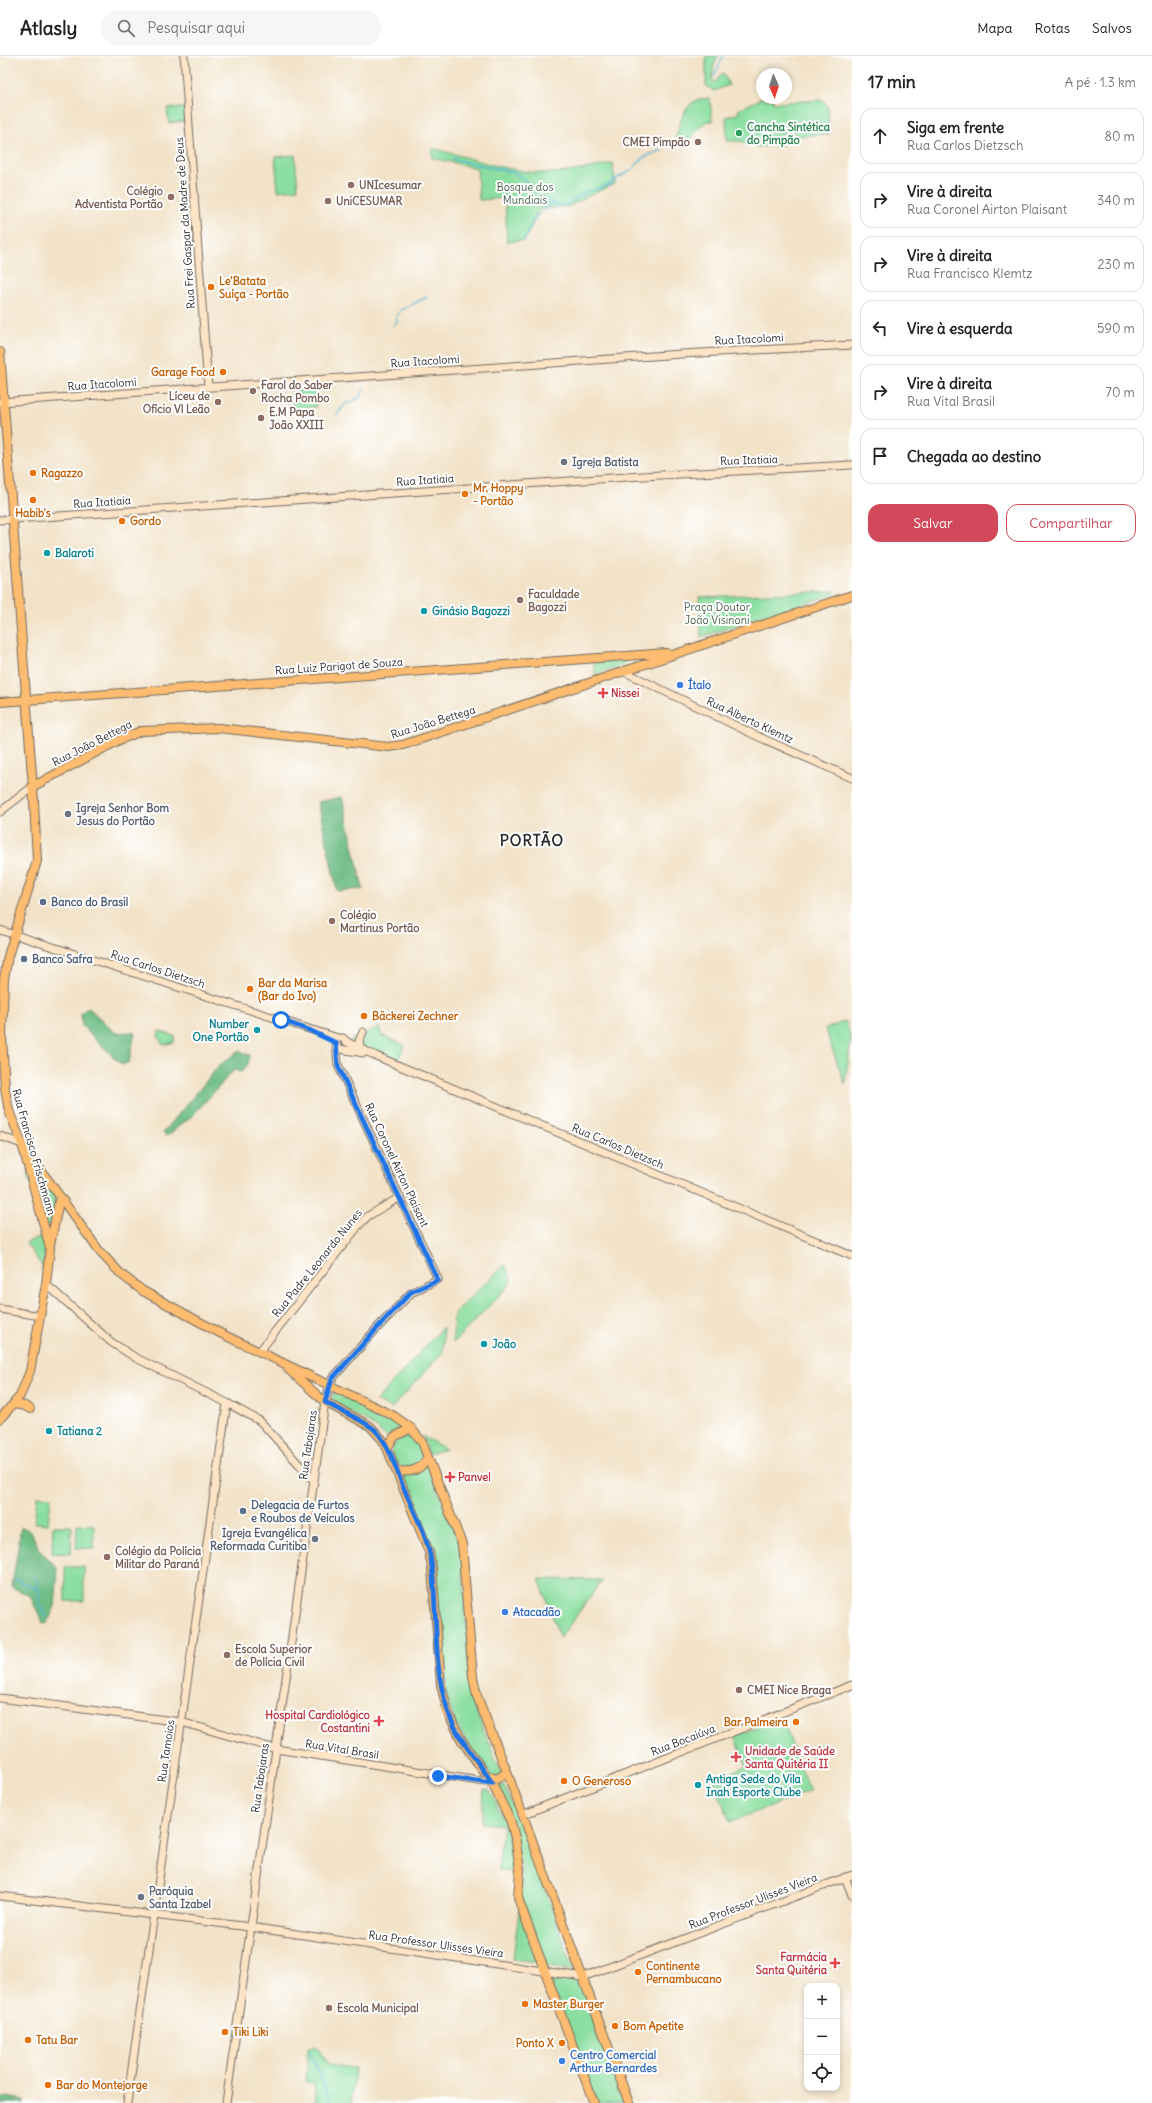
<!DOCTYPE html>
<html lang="pt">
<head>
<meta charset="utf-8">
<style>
  body { margin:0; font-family:Delius,sans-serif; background:#f6f6f6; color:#222 }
  .controls { position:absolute; right:12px; bottom:12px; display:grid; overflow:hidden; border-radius:8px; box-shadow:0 2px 6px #0003 }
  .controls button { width:36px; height:36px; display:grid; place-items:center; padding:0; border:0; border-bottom:1px solid #e0e0e0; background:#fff; color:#222; font:20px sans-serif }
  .compass { position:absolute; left:756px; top:12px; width:36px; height:36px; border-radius:50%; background:#fff; box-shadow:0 2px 6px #0003; rotate:177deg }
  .stop { position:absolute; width:12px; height:12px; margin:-9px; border:3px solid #1a73e8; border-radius:50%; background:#fff }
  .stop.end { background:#1a73e8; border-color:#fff; box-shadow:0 1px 4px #0008 }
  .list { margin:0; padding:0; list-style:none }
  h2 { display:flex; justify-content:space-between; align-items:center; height:52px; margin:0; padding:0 16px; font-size:17px }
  h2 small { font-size:13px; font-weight:400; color:#767676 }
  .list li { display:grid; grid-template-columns:26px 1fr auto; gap:12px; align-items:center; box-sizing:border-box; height:56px; margin:0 8px 8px; padding:0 8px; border:1px solid #e0e0e0; border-radius:12px }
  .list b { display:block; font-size:15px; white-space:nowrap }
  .list p { margin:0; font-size:13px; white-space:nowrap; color:#767676 }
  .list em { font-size:13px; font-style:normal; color:#767676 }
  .actions { display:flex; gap:8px; padding:12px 16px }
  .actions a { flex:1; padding:9px 0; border:1px solid #d1495b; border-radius:12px; text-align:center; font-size:14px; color:#d1495b }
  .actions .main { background:#d1495b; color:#fff }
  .icon { flex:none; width:22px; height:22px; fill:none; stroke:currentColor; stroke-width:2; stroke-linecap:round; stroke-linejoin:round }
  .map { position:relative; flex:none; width:852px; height:2047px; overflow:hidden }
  header { display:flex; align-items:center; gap:24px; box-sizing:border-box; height:56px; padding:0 20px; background:#fff; border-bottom:1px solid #e0e0e0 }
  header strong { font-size:19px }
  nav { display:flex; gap:22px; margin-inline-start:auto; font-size:14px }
  .search { width:280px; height:36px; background:#f6f6f6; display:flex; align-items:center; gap:10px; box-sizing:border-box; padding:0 14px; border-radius:22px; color:#767676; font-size:15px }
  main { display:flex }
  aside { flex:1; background:#fff }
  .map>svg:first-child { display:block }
  .green { fill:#8ade9f; stroke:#5a8465 }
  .forest { fill:#6fbd86; stroke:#4d7458 }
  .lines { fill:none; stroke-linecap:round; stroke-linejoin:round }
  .stream { stroke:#51b0cf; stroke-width:1.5 }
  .secondary-casing { stroke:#716b62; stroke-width:9 }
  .primary-casing { stroke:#716b62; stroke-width:10 }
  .secondary { stroke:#fee4c6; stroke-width:7 }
  .primary { stroke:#fdbc70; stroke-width:8 }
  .route { stroke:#1a73e8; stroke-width:5 }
  .leisure-dot { fill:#2e9e5b; stroke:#fff; stroke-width:1.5 }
  .education-dot { fill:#8d6e63; stroke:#fff; stroke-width:1.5 }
  .food-dot { fill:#e8710a; stroke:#fff; stroke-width:1.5 }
  .worship-dot { fill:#6b7280; stroke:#fff; stroke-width:1.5 }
  .culture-dot { fill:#0f9aa8; stroke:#fff; stroke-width:1.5 }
  .shop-dot { fill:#3f7fe0; stroke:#fff; stroke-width:1.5 }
  .health-dot { fill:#e0444e; stroke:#fff; stroke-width:1.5 }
  .service-dot { fill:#5c6f8a; stroke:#fff; stroke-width:1.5 }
  .labels { text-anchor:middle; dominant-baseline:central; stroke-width:4; stroke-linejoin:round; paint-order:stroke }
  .leisure-label { font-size:11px; font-weight:bold; fill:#27864d; stroke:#fff; text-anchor:start }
  .education-label { font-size:11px; font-weight:bold; fill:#785e54; stroke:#fff; text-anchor:start }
  .park-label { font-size:11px; fill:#48614e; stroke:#fff }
  .street-label { font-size:11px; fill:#2b2b2b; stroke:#fff }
  .food-label { font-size:11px; font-weight:bold; fill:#c56008; stroke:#fff; text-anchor:start }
  .worship-label { font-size:11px; font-weight:bold; fill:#5b616d; stroke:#fff; text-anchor:start }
  .culture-label { font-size:11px; font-weight:bold; fill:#0d838f; stroke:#fff; text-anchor:start }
  .shop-label { font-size:11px; font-weight:bold; fill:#366cbe; stroke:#fff; text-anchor:start }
  .health-label { font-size:11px; font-weight:bold; fill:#be3a42; stroke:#fff; text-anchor:start }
  .service-label { font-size:11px; font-weight:bold; fill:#4e5e75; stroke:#fff; text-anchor:start }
  .district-label { font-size:15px; font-weight:bold; letter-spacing:1px; fill:#2b2b2b; stroke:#fff }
</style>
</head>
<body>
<header>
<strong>Atlasly</strong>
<div class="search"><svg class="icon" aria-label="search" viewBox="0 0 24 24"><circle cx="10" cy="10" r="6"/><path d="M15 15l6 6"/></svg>Pesquisar aqui</div>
<nav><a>Mapa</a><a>Rotas</a><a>Salvos</a></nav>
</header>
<main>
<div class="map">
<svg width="852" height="2047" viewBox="0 0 852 2047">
  <rect width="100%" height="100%" fill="#fff"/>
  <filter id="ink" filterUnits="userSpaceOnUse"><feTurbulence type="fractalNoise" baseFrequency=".025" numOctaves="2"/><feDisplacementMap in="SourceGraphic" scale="8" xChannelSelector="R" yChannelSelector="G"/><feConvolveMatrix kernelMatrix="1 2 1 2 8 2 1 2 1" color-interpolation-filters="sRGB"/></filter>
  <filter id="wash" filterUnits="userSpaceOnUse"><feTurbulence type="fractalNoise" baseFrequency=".012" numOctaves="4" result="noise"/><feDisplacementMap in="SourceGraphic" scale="16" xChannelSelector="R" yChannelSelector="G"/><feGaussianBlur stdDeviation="0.9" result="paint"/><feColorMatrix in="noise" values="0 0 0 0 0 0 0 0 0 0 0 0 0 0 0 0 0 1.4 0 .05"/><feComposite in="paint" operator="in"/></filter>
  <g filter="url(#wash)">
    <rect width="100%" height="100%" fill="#f2e2c7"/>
    <path class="green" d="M706 0H718L714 9 712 24 716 26 720 19 723 17 729 29 714 35 706 30Z
      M710 42 712 65 705 66 690 83 676 82C679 70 684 49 697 44 701 43 706 43 710 42Z
      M762 42 767 44 773 42V47L823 44 828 51 829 78 796 80 793 76H784L782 80 783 89 756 91 751 86 744 88 741 85H727L726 61 739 57 738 54Z
      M167 52H185L186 65 169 67Z
      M432 92C467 101 508 116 543 117 567 118 590 112 613 107L615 128 590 139 568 151 539 153 525 184 507 186 505 142 479 144 477 112 432 102Z
      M295 99 298 133 278 135 275 101Z
      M315 333 316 351 293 353 292 335Z
      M836 535 831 539 701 581 699 541Z
      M593 600 628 602 624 609 595 618Z
      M846 965 851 983 845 1028 825 973Z
      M379 971 381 979 405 989 397 1005 348 985Z
      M159 975 175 980 174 986 163 989 158 981Z
      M36 1114 55 1141 49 1182 27 1116Z
      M41 1180 45 1193 43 1212 26 1187Z
      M505 1209 512 1226 453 1287 454 1257Z
      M443 1271V1296L392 1352 376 1345Z
      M336 1336 394 1364 402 1370 386 1381 376 1371 332 1346 333 1337Z
      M422 1380 446 1393 429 1398Z
      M392 1396a15 15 0 1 1 30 0a15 15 0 1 1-30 0Z
      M427 1408 459 1487 462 1501 471 1643 502 1720 491 1721 455 1667 446 1639 438 1580 433 1503 403 1418Z
      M37 1440 51 1441 48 1468 34 1467Z
      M77 1468 94 1469V1493L76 1492Z
      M53 1470H72L71 1498 52 1497Z
      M65 1511H84V1545H65Z
      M539 1523 602 1524 560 1582Z
      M782 1662 810 1735 730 1766 713 1723 747 1710 735 1680Z
      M504 1729 512 1749 516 1751 574 1915 546 1909 521 1840 522 1814 497 1730Z
      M484 1733 489 1734C507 1766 511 1781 517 1817L498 1814 503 1769 482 1767Z
      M519 1853 538 1906 513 1903Z
      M546 1916 580 1925 627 2047H595Z
      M316 1990 329 2009 355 2012 351 2047H316L314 2028 306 2026 308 1992Z"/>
    <path class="forest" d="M342 741 363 833 337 835 318 746Z
      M88 951 115 977 135 976 129 1006 122 1009 82 970 81 957Z
      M238 995 250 999 248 1008 241 1016 234 1014 193 1059 167 1080 163 1077 218 1011Z
      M21 1471C35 1474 34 1488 42 1497 47 1503 53 1507 58 1513L55 1550 48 1566 43 1567 30 1540 12 1531Z
      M0 2040 24 2044V2047H0Z"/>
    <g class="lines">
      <path class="stream" d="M714 21 723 0
        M452 103 516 117 546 144 556 149H566L582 138 611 128 614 124 632 114 644 101 663 94
        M524 185 535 162 551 147
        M393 269 397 266 396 261 401 254 427 241
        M337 359 345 348 358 343 364 334
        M34 1520 37 1526 40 1547 45 1561
        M14 1523 37 1533
        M310 1995 331 2047"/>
    </g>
  </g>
  <g filter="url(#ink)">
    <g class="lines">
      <defs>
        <path id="secondary" d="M184 0 208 331
          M0 346 681 298 852 289
          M0 464 642 420 852 409
          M623 615 757 680 852 722
          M0 756 32 731
          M0 874 309 973 338 982H343L347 986 376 1000 852 1200
          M336 989 340 993 364 997
          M361 993 359 985 363 976
          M0 1080 22 1088
          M46 1228 111 1286 136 1302 227 1347 260 1365 314 1425
          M0 1253 40 1260
          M259 1296 359 1169 368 1160 400 1141
          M0 1642 181 1666 276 1693 492 1727
          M522 1759 852 1629
          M845 1821 852 1839
          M0 1840 250 1871 583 1921 852 1819
          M127 2047 227 1347
          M226 2047 325 1346 332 1323 379 1270 411 1237 438 1223 338 1009 336 987"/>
        <path id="primary" d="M0 296 34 745 37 805 8 900 4 923 2 980 5 1033 9 1055 22 1088 50 1192 46 1228 30 1315 20 1340 0 1363
          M0 646 667 597
          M32 731 119 684 141 675 219 672 388 691 403 689 852 539
          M22 1088 100 1196 122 1219 143 1235 220 1277 394 1360 411 1372 422 1386 462 1488 473 1621 477 1640 507 1716 629 2047
          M50 1189 60 1141
          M288 1313 325 1346 370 1370 382 1383 387 1392 429 1496 432 1512 441 1629 448 1657 462 1685 492 1727 511 1766 516 1786 520 1814 518 1841 520 1848 594 2047
          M14 1348 25 1350 30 1353
          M387 1392 394 1381 411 1372
          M397 1415C412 1417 420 1414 428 1402
          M487 1720 497 1723 507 1716"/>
      </defs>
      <use href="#secondary" class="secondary-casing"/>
      <use href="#primary" class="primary-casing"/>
      <use href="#secondary" class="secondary"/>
      <use href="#primary" class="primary"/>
    </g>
  </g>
  <g class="lines" filter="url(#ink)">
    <path class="route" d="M281 964 309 974 336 987 338 1010 438 1224 411 1236 379 1270 332 1323 325 1346C338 1354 364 1364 375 1374 389 1388 395 1410 402 1428 413 1454 429 1482 432 1511 438 1559 432 1609 448 1655 457 1683 477 1703 492 1727L438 1720"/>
  </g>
  <circle class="leisure-dot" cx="739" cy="77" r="4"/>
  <g class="education-dot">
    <circle cx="698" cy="86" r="4"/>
    <circle cx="351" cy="129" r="4"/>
    <circle cx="171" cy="141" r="4"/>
    <circle cx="328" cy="145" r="4"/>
    <circle cx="253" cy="335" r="4"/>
    <circle cx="218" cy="346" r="4"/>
    <circle cx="261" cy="362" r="4"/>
    <circle cx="520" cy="544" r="4"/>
    <circle cx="332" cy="865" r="4"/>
    <circle cx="107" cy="1501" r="4"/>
    <circle cx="227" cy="1599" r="4"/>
    <circle cx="739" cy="1634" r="4"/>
    <circle cx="329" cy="1952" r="4"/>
  </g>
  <g class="food-dot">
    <circle cx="211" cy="231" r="4"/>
    <circle cx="223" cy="316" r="4"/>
    <circle cx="33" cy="417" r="4"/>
    <circle cx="465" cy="438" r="4"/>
    <circle cx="33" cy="444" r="4"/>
    <circle cx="122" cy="465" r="4"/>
    <circle cx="250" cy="933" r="4"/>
    <circle cx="364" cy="960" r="4"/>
    <circle cx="796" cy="1666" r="4"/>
    <circle cx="564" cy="1725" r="4"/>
    <circle cx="638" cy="1916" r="4"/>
    <circle cx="525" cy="1948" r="4"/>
    <circle cx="615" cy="1970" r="4"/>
    <circle cx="225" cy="1976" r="4"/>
    <circle cx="28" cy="1984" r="4"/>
    <circle cx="562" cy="1987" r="4"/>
    <circle cx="48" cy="2029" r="4"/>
  </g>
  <g class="worship-dot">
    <circle cx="564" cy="406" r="4"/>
    <circle cx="68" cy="758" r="4"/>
    <circle cx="315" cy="1483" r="4"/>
    <circle cx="141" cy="1841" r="4"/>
  </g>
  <g class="culture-dot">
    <circle cx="47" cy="497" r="4"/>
    <circle cx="424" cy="555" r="4"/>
    <circle cx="257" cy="974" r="4"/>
    <circle cx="484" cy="1288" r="4"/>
    <circle cx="49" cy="1375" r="4"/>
    <circle cx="698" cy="1729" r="4"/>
  </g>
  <g class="shop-dot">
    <circle cx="680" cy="629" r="4"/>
    <circle cx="505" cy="1556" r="4"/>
    <circle cx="562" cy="2005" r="4"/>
  </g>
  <g class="health-dot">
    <path d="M601 631h4v4h4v4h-4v4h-4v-4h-4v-4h4z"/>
    <path d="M448 1415h4v4h4v4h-4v4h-4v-4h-4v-4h4z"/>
    <path d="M377 1659h4v4h4v4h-4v4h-4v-4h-4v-4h4z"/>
    <path d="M734 1695h4v4h4v4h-4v4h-4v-4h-4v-4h4z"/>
    <path d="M833 1901h4v4h4v4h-4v4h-4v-4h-4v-4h4z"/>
  </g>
  <g class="service-dot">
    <circle cx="43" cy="846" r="4"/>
    <circle cx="24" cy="903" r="4"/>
    <circle cx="243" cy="1455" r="4"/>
  </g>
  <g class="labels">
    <g class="leisure-label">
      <text x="747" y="71">Cancha Sintética<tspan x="747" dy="13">do Pimpão</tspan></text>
    </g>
    <g class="education-label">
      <text x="690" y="86" text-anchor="end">CMEI Pimpão</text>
      <text x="359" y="129">UNIcesumar</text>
      <text x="163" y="135" text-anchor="end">Colégio<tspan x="163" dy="13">Adventista Portão</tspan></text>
      <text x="336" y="145">UniCESUMAR</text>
      <text x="261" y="329">Farol do Saber<tspan x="261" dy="13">Rocha Pombo</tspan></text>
      <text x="210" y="340" text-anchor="end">Líceu de<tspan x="210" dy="13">Ofício Vl Leão</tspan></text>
      <text x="269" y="356">E.M Papa<tspan x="269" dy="13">João XXIII</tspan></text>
      <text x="528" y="538">Faculdade<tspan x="528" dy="13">Bagozzi</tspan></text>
      <text x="340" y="859">Colégio<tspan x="340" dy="13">Martinus Portão</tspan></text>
      <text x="115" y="1495">Colégio da Polícia<tspan x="115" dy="13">Militar do Paraná</tspan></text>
      <text x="235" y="1593">Escola Superior<tspan x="235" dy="13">de Polícia Civil</tspan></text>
      <text x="747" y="1634">CMEI Nice Braga</text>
      <text x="337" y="1952">Escola Municipal</text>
    </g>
    <g class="park-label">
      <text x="525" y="131">Bosque dos<tspan x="525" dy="13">Mundiais</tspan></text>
      <text x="717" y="551">Praça Doutor<tspan x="717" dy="13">João Visinoni</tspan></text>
    </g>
    <g class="street-label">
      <text transform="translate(185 167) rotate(-94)">Rua Frei Gaspar da Madre de Deus</text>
      <text transform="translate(749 283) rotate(-3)">Rua Itacolomi</text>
      <text transform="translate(425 305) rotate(-4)">Rua Itacolomi</text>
      <text transform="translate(102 328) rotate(-4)">Rua Itacolomi</text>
      <text transform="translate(749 404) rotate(-2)">Rua Itatiaia</text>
      <text transform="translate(425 424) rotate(-4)">Rua Itatiaia</text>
      <text transform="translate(102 446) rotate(-4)">Rua Itatiaia</text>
      <text transform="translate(339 610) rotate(-4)">Rua Luiz Parigot de Souza</text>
      <text transform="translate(750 664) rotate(25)">Rua Alberto Klemtz</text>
      <text transform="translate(433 666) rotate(-17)">Rua João Bettega</text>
      <text transform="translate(92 687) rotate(-27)">Rua João Bettega</text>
      <text transform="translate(158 913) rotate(18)">Rua Carlos Dietzsch</text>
      <text transform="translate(618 1090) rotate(23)">Rua Carlos Dietzsch</text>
      <text transform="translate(34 1096) rotate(74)">Rua Francisco Frischmann</text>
      <text transform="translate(397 1109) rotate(65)">Rua Coronel Airton Plaisant</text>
      <text transform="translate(317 1207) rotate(-51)">Rua Padre Leonardo Nunes</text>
      <text transform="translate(308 1389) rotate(-82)">Rua Tabajaras</text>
      <text transform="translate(683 1684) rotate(-21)">Rua Bocaiúva</text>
      <text transform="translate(342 1693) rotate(9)">Rua Vital Brasil</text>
      <text transform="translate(166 1695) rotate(-82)">Rua Tamoios</text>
      <text transform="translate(260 1722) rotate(-82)">Rua Tabajaras</text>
      <text transform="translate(753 1845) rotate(-21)">Rua Professor Ulisses Vieira</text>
      <text transform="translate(436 1888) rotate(8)">Rua Professor Ulisses Vieira</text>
    </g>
    <g class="food-label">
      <text x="219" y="225">Le'Batata<tspan x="219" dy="13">Suíça - Portão</tspan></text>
      <text x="215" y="316" text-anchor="end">Garage Food</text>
      <text x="41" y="417">Ragazzo</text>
      <text x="473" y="432">Mr. Hoppy<tspan x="473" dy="13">- Portão</tspan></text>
      <text x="33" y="457" text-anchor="middle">Habib's</text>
      <text x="130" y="465">Gordo</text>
      <text x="258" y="927">Bar da Marisa<tspan x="258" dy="13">(Bar do Ivo)</tspan></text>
      <text x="372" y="960">Bäckerei Zechner</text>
      <text x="788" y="1666" text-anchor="end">Bar Palmeira</text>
      <text x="572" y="1725">O Generoso</text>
      <text x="646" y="1910">Continente<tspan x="646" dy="13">Pernambucano</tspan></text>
      <text x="533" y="1948">Master Burger</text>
      <text x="623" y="1970">Bom Apetite</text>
      <text x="233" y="1976">Tiki Liki</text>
      <text x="36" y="1984">Tatu Bar</text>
      <text x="554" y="1987" text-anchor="end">Ponto X</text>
      <text x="56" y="2029">Bar do Montejorge</text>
    </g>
    <g class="worship-label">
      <text x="572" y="406">Igreja Batista</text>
      <text x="76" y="752">Igreja Senhor Bom<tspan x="76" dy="13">Jesus do Portão</tspan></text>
      <text x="307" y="1477" text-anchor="end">Igreja Evangélica<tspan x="307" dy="13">Reformada Curitiba</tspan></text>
      <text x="149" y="1835">Paróquia<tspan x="149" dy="13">Santa Izabel</tspan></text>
    </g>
    <g class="culture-label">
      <text x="55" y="497">Balaroti</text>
      <text x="432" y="555">Ginásio Bagozzi</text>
      <text x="249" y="968" text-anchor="end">Number<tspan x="249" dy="13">One Portão</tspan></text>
      <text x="492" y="1288">João</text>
      <text x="57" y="1375">Tatiana 2</text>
      <text x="706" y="1723">Antiga Sede do Vila<tspan x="706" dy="13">Inah Esporte Clube</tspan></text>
    </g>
    <g class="shop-label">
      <text x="688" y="629">Ítalo</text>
      <text x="513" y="1556">Atacadão</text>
      <text x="570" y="1999">Centro Comercial<tspan x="570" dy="13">Arthur Bernardes</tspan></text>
    </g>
    <g class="health-label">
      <text x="611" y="637">Nissei</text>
      <text x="458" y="1421">Panvel</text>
      <text x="370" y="1659" text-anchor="end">Hospital Cardiológico<tspan x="370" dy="13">Costantini</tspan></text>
      <text x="745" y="1695">Unidade de Saúde<tspan x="745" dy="13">Santa Quitéria II</tspan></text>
      <text x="827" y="1901" text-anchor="end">Farmácia<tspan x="827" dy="13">Santa Quitéria</tspan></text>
    </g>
    <g class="service-label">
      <text x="51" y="846">Banco do Brasil</text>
      <text x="32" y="903">Banco Safra</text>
      <text x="251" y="1449">Delegacia de Furtos<tspan x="251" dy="13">e Roubos de Veículos</tspan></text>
    </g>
    <g class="district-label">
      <text x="532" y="784">PORTÃO</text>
    </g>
  </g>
</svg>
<div class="controls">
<button>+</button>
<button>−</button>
<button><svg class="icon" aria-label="locate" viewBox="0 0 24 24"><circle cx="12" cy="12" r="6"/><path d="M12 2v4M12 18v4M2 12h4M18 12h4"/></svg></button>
</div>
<svg class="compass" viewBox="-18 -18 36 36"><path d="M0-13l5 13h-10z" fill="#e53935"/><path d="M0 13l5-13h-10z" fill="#767676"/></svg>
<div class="stop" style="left:281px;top:964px"></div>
<div class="stop end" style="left:438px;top:1720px"></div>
</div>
<aside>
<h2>17 min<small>A pé · 1.3 km</small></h2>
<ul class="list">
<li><svg class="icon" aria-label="ahead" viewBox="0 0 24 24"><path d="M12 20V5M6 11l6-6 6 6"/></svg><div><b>Siga em frente</b><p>Rua Carlos Dietzsch</p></div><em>80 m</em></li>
<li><svg class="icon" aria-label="right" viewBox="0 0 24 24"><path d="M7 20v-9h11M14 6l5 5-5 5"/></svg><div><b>Vire à direita</b><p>Rua Coronel Airton Plaisant</p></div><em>340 m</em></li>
<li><svg class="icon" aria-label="right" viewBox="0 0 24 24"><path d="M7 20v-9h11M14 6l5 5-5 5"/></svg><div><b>Vire à direita</b><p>Rua Francisco Klemtz</p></div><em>230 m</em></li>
<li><svg class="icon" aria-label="left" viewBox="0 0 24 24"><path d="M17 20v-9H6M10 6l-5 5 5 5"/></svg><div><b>Vire à esquerda</b></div><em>590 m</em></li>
<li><svg class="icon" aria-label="right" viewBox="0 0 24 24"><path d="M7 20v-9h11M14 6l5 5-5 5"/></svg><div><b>Vire à direita</b><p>Rua Vital Brasil</p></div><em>70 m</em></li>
<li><svg class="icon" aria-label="arrive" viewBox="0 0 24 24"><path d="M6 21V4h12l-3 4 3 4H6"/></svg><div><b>Chegada ao destino</b></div></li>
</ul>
<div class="actions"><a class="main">Salvar</a><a>Compartilhar</a></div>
</aside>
</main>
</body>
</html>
